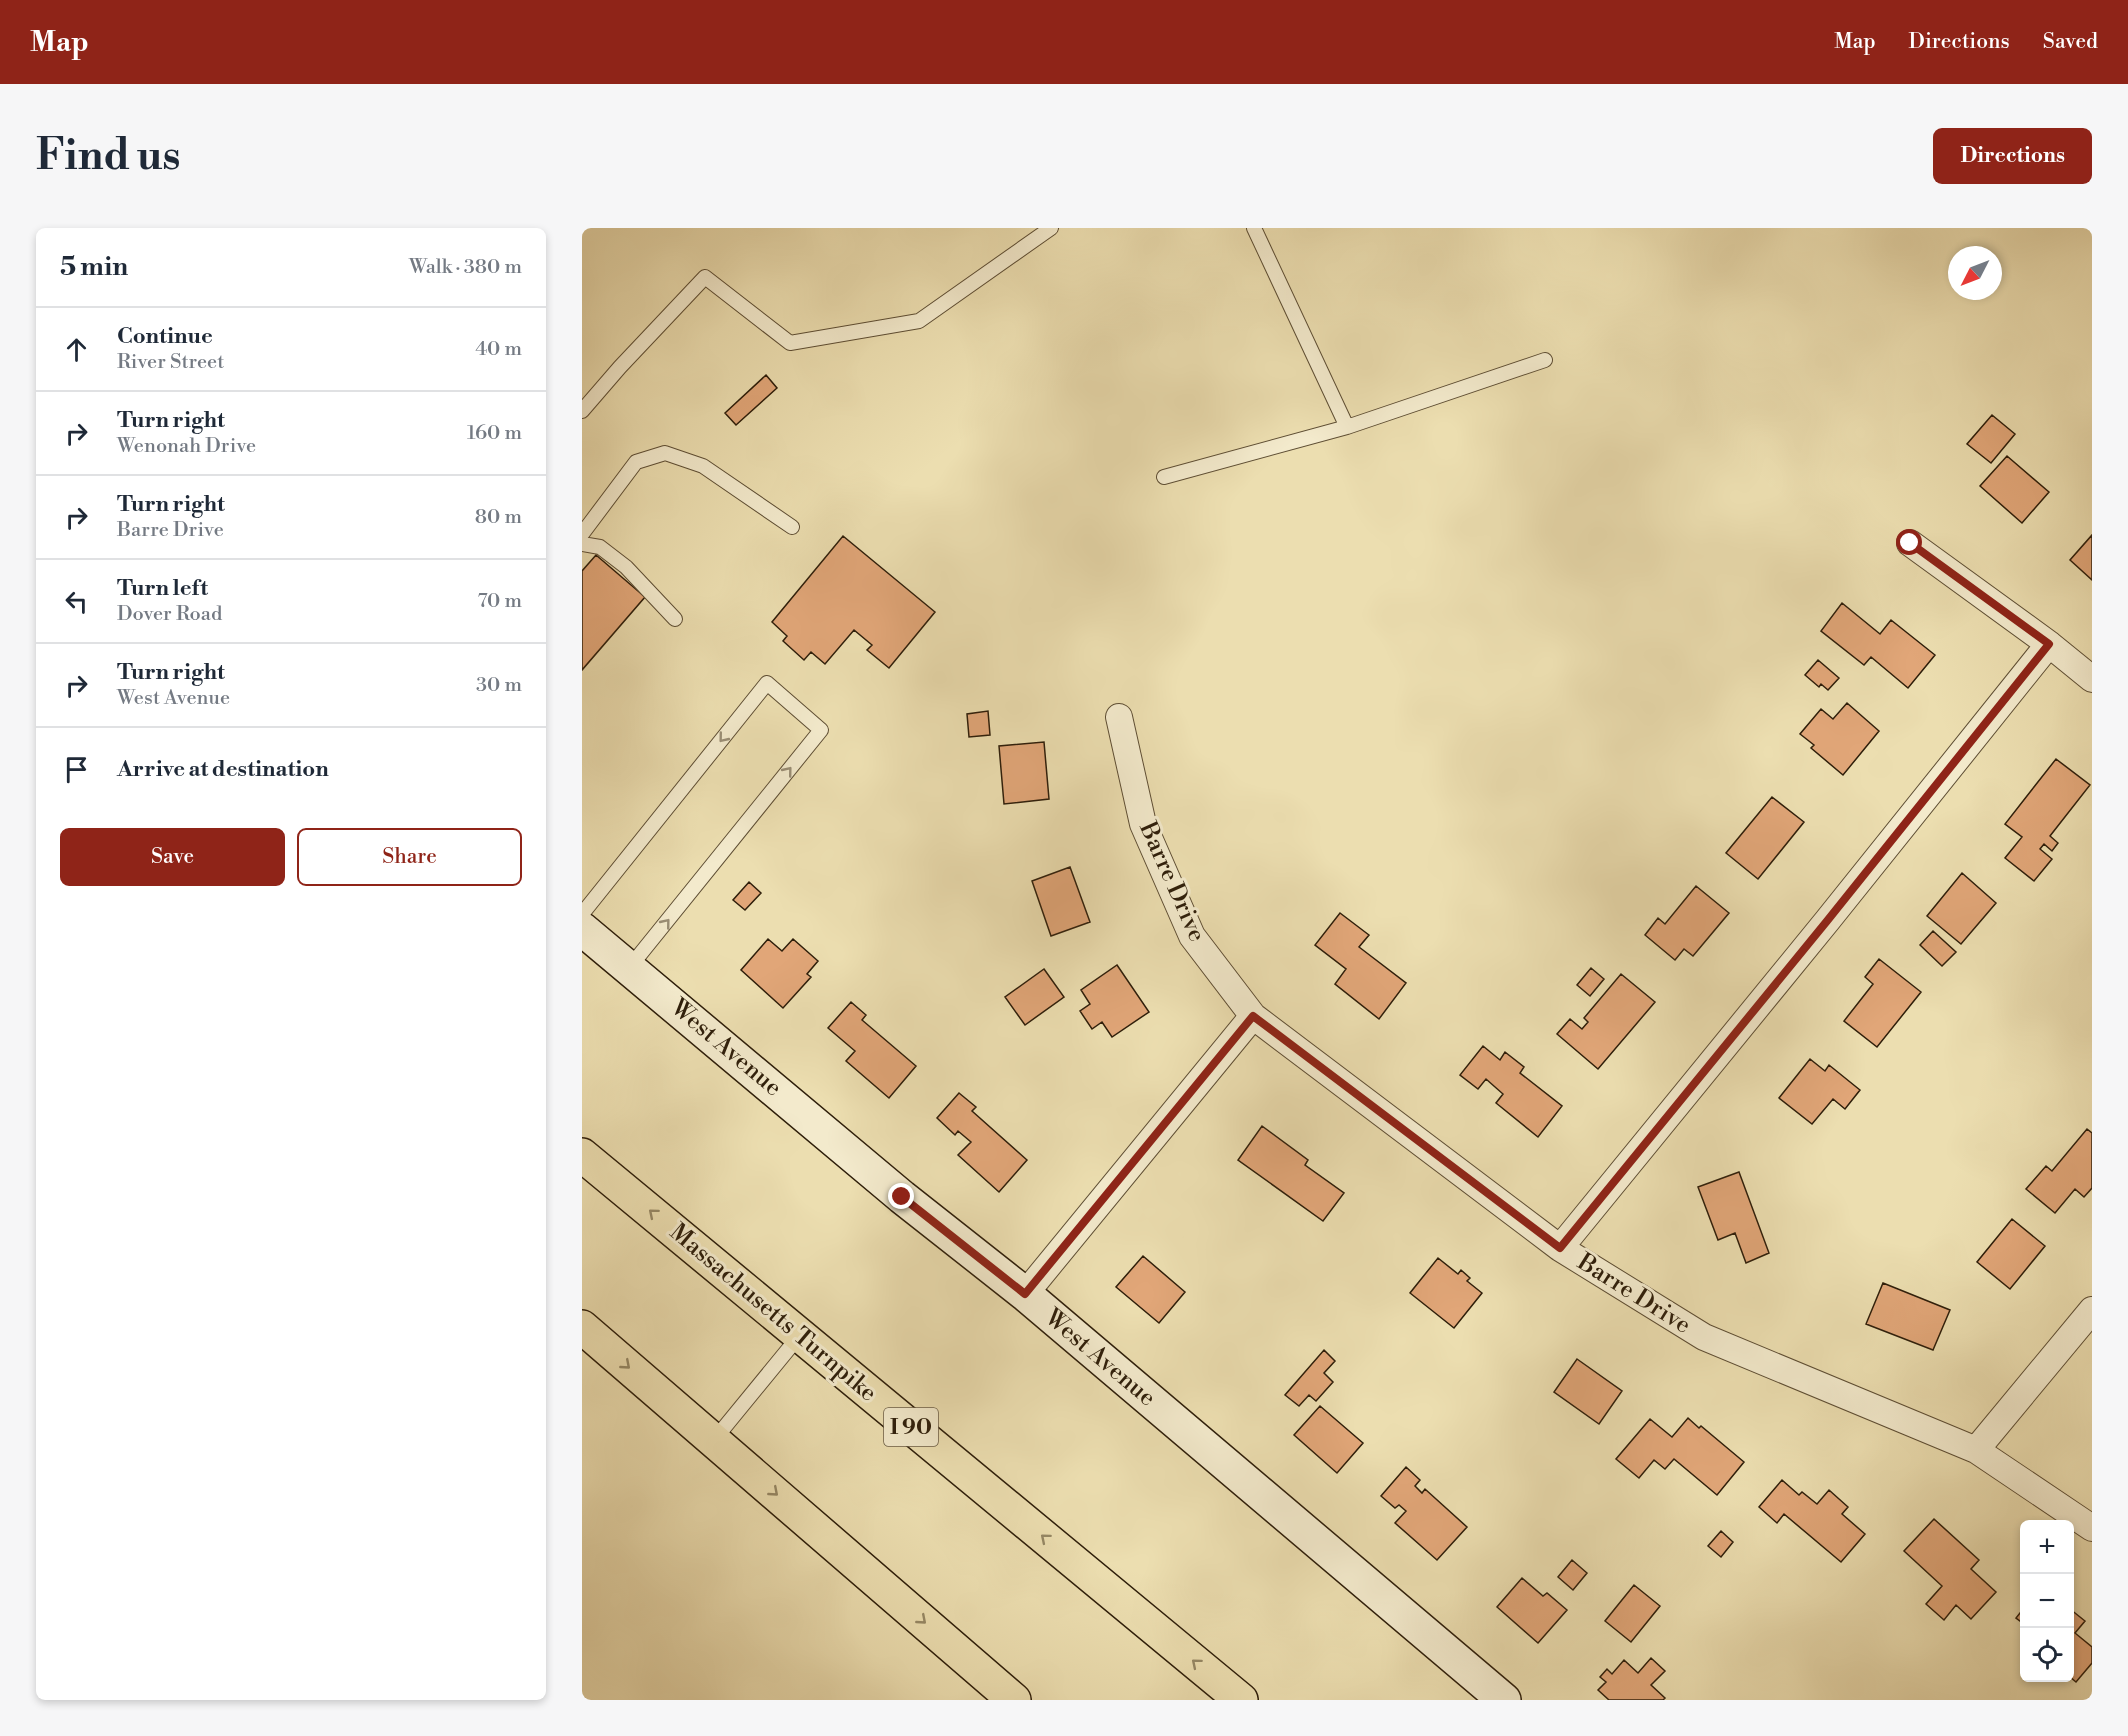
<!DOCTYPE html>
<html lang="en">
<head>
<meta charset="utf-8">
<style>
  body { margin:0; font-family:"Libre Bodoni",serif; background:#f6f6f7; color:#1f2937 }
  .controls { position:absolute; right:18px; bottom:18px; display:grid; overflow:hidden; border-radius:9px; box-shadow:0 3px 9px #0003 }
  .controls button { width:54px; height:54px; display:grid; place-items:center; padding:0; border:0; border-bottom:2px solid #e0e1e3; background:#fff; color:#1f2937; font:30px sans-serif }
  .compass { position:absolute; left:1366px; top:18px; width:54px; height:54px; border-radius:50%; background:#fff; box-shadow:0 3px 9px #0003; rotate:228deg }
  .stop { position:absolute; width:18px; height:18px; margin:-14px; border:4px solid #8f2418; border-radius:50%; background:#fff }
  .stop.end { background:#8f2418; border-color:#fff; box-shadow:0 2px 6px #0008 }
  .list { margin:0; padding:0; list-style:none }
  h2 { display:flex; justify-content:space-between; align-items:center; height:78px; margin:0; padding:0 24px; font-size:26px }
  h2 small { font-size:20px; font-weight:400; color:#747a83 }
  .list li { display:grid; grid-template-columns:39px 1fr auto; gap:18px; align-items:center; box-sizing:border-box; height:84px; padding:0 24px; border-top:2px solid #e0e1e3 }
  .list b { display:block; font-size:22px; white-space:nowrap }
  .list p { margin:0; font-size:20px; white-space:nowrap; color:#747a83 }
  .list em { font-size:20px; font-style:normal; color:#747a83 }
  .actions { display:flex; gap:12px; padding:18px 24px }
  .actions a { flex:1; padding:14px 0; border:2px solid #8f2418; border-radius:9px; text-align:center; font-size:21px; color:#8f2418 }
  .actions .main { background:#8f2418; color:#fff }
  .icon { flex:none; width:33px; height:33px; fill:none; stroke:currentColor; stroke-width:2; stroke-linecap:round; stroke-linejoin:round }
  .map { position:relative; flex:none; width:1510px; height:1472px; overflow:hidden; border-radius:9px }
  header { display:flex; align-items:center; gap:36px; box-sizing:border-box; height:84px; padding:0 30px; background:#8f2418; color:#fff }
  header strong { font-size:28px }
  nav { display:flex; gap:33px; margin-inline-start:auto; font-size:21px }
  .intro { display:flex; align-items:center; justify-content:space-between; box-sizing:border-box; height:144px; padding:0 36px }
  h1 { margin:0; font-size:42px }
  .button { padding:15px 27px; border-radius:9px; background:#8f2418; color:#fff; font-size:21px; font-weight:700 }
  main { display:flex; gap:36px; padding:0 36px }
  aside { flex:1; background:#fff; border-radius:9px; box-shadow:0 3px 9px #0003 }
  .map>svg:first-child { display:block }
  .building { fill:#e1a678; stroke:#2e1e0a; stroke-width:1.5 }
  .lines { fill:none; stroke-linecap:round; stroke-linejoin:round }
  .service-casing { stroke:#5e4e34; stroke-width:16 }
  .minor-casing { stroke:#5e4e34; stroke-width:28 }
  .secondary-casing { stroke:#2e1e0a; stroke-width:36 }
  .motorway-casing { stroke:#2e1e0a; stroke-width:36 }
  .service { stroke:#f3eacc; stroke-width:14 }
  .minor { stroke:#f3eacc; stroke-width:26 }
  .secondary { stroke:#f3eacc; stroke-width:33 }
  .motorway { stroke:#ecdeb0; stroke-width:33 }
  .oneway { stroke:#9a8e75 }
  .oneway2 { stroke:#968865 }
  .route { stroke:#8f2418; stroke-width:8 }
  .labels { text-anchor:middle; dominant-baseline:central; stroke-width:6; stroke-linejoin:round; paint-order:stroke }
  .shield { fill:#f3eacc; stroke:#695b44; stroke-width:1.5 }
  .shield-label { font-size:22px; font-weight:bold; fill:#2e1e0a }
  .street-label { font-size:24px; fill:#2e1e0a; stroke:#f3eacc }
</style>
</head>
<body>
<header>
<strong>Map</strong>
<nav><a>Map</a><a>Directions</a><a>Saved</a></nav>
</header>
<div class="intro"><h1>Find us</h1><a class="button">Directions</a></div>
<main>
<aside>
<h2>5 min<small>Walk · 380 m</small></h2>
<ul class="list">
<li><svg class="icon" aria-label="ahead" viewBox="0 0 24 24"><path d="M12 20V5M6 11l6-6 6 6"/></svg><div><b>Continue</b><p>River Street</p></div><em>40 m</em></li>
<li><svg class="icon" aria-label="right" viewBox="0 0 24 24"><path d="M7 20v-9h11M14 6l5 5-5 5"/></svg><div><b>Turn right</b><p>Wenonah Drive</p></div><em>160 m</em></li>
<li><svg class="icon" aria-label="right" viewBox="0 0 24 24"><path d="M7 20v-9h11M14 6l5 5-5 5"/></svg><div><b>Turn right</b><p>Barre Drive</p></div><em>80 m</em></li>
<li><svg class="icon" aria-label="left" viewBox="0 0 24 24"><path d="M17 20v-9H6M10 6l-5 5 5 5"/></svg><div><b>Turn left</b><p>Dover Road</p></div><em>70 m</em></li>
<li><svg class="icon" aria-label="right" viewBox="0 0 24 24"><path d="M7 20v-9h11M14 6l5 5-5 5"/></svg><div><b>Turn right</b><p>West Avenue</p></div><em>30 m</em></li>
<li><svg class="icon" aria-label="arrive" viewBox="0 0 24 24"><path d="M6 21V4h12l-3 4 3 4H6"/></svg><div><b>Arrive at destination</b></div></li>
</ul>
<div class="actions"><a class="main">Save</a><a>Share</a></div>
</aside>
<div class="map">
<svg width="1510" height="1472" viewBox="0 0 1510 1472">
  <rect width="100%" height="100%" fill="#ecdeb0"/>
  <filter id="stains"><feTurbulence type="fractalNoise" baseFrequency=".00333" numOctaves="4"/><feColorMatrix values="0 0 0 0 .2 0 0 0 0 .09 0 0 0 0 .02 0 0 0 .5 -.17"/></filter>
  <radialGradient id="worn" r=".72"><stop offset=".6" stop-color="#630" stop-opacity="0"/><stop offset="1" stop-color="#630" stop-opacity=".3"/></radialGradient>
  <path class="building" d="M184 147 195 160 154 197 143 185Z
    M1410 187 1433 206 1409 235 1385 216Z
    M1425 228 1467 264 1440 295 1398 258Z
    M1510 307V352L1488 332Z
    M261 308 353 384 307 440 285 422 290 417 272 402 243 436 229 424 222 432 201 413 205 408 190 394Z
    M14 327 63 369 0 442V343Z
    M1260 375 1298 406 1309 392 1353 427 1326 460 1289 429 1282 437 1239 403Z
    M1236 432 1257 450 1246 462 1239 456 1237 459 1223 447Z
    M1265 475 1297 503 1261 547 1229 520 1232 517 1218 506 1239 481 1251 491Z
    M406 483 408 507 387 509 385 486Z
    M462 514 467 571 422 576 417 518Z
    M1474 531 1508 557 1468 608 1476 615 1470 623 1462 616 1458 621 1470 631 1452 653 1423 630 1440 609 1423 596Z
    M1190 569 1222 594 1176 651 1144 625Z
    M488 639 508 694 469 708 450 653Z
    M1380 645 1414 675 1379 716 1345 688Z
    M167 654 179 665 163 682 151 672Z
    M1114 658 1147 685 1111 728 1102 721 1093 732 1063 707 1076 690 1083 696Z
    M758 685 787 707 777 719 824 755 797 791 753 756 764 741 733 717Z
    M1351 703 1374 724 1360 738 1338 717Z
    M186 711 200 723 211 711 236 733 225 746 229 749 201 780 159 742Z
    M1297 731 1339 764 1295 819 1262 793 1291 756 1283 749Z
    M535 737 567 784 530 809 520 794 510 801 498 783 508 776 499 762Z
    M1009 740 1022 751 1008 768 995 757Z
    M462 741 482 769 443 797 423 769Z
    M1039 746 1073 774 1016 841 975 806 988 791 1000 801 1006 794 1002 790Z
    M269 774 284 787 280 792 334 838 307 870 264 833 273 823 246 800Z
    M901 818 918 832 923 824 942 839 938 845 980 878 956 909 914 875 921 866 904 851 896 861 878 847Z
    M1228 831 1243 843 1247 837 1278 862 1263 881 1251 871 1230 896 1197 870Z
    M377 865 394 879 390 883 445 932 417 964 376 927 389 914 376 903 373 907 355 890Z
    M680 898 726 932 723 937 762 965 741 993 656 932Z
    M1505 901 1510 905V960L1502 969 1493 961 1473 985 1444 961 1464 938 1470 943Z
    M1157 944 1187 1025 1164 1035 1153 1005 1136 1012 1116 959Z
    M1430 991 1463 1018 1428 1061 1395 1034Z
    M561 1028 603 1064 577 1095 534 1059Z
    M856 1030 876 1046 879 1042 888 1050 885 1053 900 1065 872 1100 828 1065Z
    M1301 1055 1368 1082 1351 1122 1284 1096Z
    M742 1122 753 1133 742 1145 751 1154 734 1173 727 1167 717 1178 703 1167Z
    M995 1131 1040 1163 1017 1196 972 1164Z
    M738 1178 781 1215 755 1245 712 1207Z
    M1106 1190 1117 1200 1119 1198 1162 1234 1135 1267 1092 1231 1083 1241 1072 1232 1057 1250 1034 1231 1068 1191 1090 1209Z
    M824 1239 838 1252 833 1258 840 1265 843 1261 885 1299 855 1332 813 1295 824 1283 817 1277 813 1280 799 1268Z
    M1200 1252 1217 1267 1220 1264 1235 1276 1247 1262 1266 1279 1260 1286 1283 1306 1259 1334 1202 1286 1195 1295 1177 1279Z
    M1352 1291 1397 1332 1389 1341 1414 1364 1389 1391 1374 1377 1362 1392 1344 1376 1360 1358 1322 1323Z
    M1139 1303 1151 1314 1139 1329 1126 1318Z
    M990 1332 1005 1345 991 1362 976 1349Z
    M940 1350 961 1368 965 1365 985 1382 956 1415 915 1379Z
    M1052 1357 1078 1378 1049 1414 1023 1393Z
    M1442 1380V1396L1434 1390Z
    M1488 1381 1503 1393 1493 1405 1510 1419V1435L1494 1454 1488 1449Z
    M1069 1430 1083 1443 1069 1457 1083 1470 1081 1472H1027L1016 1462 1024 1454 1018 1449 1025 1441 1030 1446 1042 1432 1056 1445Z"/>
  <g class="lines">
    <defs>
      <path id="service" d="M672 0 765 199
        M0 183 38 139 123 49 208 115 337 93 469 0
        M582 249 765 199 963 132
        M0 306 54 234 83 225 121 238 210 299
        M0 316 18 319 44 339 93 391
        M0 686 185 455 239 502 47 740
        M132 1212 218 1107"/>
      <path id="minor" d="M1328 315 1467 416 1510 451
        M537 489 561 596 610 708 671 788 978 1020 1122 1109 1394 1222 1510 1300
        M978 1020 1245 693 1467 416
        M443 1066 671 788
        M1394 1222 1510 1082"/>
      <path id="secondary" d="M0 701 320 969 443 1066 922 1472"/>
      <path id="motorway" d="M0 927 659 1472
        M0 1099 432 1472"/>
    </defs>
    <use href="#service" class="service-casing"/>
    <use href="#minor" class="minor-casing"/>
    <use href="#secondary" class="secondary-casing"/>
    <use href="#motorway" class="motorway-casing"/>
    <use href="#service" class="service"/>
    <use href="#minor" class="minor"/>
    <use href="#secondary" class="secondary"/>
    <use href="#motorway" class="motorway"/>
  </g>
  <defs><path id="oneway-chevron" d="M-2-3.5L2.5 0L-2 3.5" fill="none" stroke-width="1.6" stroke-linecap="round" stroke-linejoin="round" transform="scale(1.5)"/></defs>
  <g class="oneway">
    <use href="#oneway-chevron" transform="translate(141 510) rotate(129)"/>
    <use href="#oneway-chevron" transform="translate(206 543) rotate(-51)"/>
    <use href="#oneway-chevron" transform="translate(84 695) rotate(-51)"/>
  </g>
  <g class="oneway2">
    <use href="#oneway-chevron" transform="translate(71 985) rotate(-140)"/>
    <use href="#oneway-chevron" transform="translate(44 1137) rotate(41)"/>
    <use href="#oneway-chevron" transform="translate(192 1264) rotate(41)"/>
    <use href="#oneway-chevron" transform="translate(463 1310) rotate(-140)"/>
    <use href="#oneway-chevron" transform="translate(340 1392) rotate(41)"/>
    <use href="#oneway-chevron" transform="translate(614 1435) rotate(-140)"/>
  </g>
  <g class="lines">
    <path class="route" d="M320 969 443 1066 671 788 978 1020 1245 693 1467 416 1328 315"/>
  </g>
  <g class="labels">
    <rect class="shield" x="302" y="1180" width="54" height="38" rx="4.5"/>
    <g class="shield-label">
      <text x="329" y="1199">I 90</text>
    </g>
    <g class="street-label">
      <text transform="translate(590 654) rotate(66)">Barre Drive</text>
      <text transform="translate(144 820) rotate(40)">West Avenue</text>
      <text transform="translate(1052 1066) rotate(32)">Barre Drive</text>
      <text transform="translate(191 1085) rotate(40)">Massachusetts Turnpike</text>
      <text transform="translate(518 1130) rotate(40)">West Avenue</text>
    </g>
  </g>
  <rect width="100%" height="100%" filter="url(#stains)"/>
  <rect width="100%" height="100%" fill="url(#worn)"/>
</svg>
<div class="controls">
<button>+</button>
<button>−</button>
<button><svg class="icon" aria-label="locate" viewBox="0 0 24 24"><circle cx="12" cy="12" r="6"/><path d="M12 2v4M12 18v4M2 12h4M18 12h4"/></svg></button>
</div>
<svg class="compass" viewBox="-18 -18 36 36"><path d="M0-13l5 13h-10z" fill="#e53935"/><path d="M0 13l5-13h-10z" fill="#747a83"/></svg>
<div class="stop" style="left:1328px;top:315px"></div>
<div class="stop end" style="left:320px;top:969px"></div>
</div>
</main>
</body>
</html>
